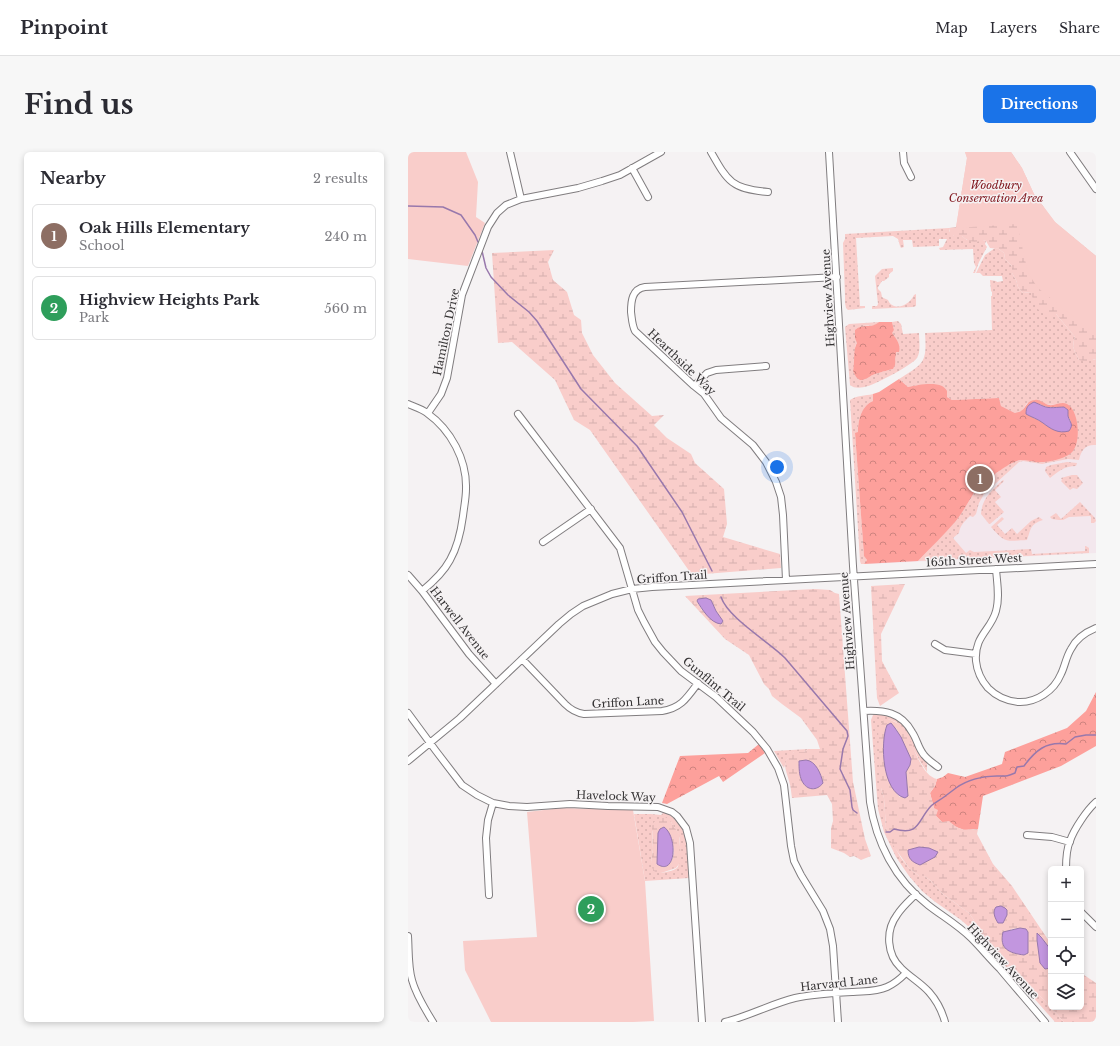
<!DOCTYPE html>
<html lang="en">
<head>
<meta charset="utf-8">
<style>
  body { margin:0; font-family:"Libre Baskerville",serif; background:#f7f7f7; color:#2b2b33 }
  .controls { position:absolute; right:12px; bottom:12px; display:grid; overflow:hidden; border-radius:6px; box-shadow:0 2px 6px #0003 }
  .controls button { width:36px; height:36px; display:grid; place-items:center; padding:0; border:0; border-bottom:1px solid #e1e1e2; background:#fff; color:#2b2b33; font:20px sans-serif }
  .you { position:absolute; left:369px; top:315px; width:14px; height:14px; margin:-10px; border:3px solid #fff; border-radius:50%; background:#1a73e8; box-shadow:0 0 0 6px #1a73e833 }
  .badge { display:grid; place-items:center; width:26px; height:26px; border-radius:50%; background:#1a73e8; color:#fff; font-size:13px; font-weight:700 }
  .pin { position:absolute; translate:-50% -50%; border:2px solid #fff; box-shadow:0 1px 4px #0006 }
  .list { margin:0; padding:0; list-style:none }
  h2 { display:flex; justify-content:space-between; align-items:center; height:52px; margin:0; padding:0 16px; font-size:17px }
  h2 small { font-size:13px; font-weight:400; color:#7c7c81 }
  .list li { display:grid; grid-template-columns:26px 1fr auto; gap:12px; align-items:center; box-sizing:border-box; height:64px; margin:0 8px 8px; padding:0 8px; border:1px solid #e1e1e2; border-radius:6px }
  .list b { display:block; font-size:15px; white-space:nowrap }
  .list p { margin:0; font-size:13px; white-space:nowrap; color:#7c7c81 }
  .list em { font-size:13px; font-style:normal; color:#7c7c81 }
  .icon { flex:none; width:22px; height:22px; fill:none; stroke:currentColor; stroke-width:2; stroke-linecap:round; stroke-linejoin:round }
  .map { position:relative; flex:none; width:688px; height:870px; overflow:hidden; border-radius:6px }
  header { display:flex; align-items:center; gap:24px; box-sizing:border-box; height:56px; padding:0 20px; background:#fff; border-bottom:1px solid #e1e1e2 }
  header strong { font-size:19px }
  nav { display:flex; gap:22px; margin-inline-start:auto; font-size:14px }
  .intro { display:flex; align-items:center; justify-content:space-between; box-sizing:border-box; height:96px; padding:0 24px }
  h1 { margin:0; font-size:28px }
  .button { padding:10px 18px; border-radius:6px; background:#1a73e8; color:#fff; font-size:14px; font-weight:700 }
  main { display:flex; gap:24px; padding:0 24px }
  aside { flex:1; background:#fff; border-radius:6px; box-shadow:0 2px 6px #0003 }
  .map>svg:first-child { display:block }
  .built { fill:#f3e7ed }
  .grass { fill:url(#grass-dots); fill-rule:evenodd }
  .forest { fill:url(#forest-crowns); fill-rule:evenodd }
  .wetland { fill:url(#wetland-marsh); fill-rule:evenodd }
  .park { fill:#f9cdca }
  .water { fill:#c296df; stroke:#9878ac }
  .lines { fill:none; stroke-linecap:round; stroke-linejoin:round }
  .stream { stroke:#9878ac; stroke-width:1.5 }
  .minor-casing { stroke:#807d7f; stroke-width:8 }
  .minor { stroke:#fff; stroke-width:6 }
  .labels { text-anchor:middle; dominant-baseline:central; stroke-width:3; stroke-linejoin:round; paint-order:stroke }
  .park-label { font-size:11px; font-style:italic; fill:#81161d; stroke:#f5f2f3 }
  .street-label { font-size:11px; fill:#353334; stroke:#f5f2f3 }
</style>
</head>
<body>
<header>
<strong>Pinpoint</strong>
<nav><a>Map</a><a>Layers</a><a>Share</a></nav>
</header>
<div class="intro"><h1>Find us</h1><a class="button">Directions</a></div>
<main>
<aside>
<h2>Nearby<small>2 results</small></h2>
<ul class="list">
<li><span class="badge" style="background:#8d6e63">1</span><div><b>Oak Hills Elementary</b><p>School</p></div><em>240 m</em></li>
<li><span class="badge" style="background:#2e9e5b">2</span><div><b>Highview Heights Park</b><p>Park</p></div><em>560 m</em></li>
</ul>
</aside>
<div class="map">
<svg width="688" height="870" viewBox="0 0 688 870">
  <defs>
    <pattern id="grass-dots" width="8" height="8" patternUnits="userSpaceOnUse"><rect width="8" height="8" fill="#f9cdca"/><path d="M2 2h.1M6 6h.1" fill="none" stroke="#d6b0ae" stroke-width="1.8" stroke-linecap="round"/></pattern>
    <pattern id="forest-crowns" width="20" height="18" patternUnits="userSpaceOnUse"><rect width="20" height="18" fill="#fda09b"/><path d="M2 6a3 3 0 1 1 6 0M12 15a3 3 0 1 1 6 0" fill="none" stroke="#ce837f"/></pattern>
    <pattern id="wetland-marsh" width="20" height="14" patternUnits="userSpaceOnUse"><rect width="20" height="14" fill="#f9cdca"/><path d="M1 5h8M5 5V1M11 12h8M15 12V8" fill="none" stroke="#d6b0ae"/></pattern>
  </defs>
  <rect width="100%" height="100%" fill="#f5f2f3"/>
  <path class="built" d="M688 241V401L462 412 452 253Z"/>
  <path class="grass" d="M541 76V79L546 84H554L559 88H575L578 89 577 92 579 95 571 110 567 121H565L568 115 566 111 565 97 532 98 531 96 535 95 539 87H531V94L505 95 504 88H495L496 95 493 96 492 94 490 87 485 84 448 86 452 154H457V156L440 158 438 156 437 151V144L435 91 437 87V82Z
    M587 96 591 97 596 101 597 107 604 114V121L608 128 610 135 615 141 623 140 648 162 667 185C663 196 667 199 671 208H685L688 207V293C678 292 673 298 671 308L660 307 634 312 615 309 611 310 576 342 571 351 568 362 565 365 562 364C557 369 552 373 551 381L545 386 558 401 562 398 566 400 623 397 624 402 677 399V394H678L681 396V401L510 409 548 369 567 340 587 322 598 314 606 310 614 308 630 310 669 275 668 267 654 251C644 253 640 254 631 249L619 251 614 259 607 261 593 254 591 246 544 248 539 245 510 233 500 235 491 227C516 211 519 211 517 181L584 178 583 144H584V140L583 139 582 128 588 129 589 130 595 129 594 124H575L572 121H568L577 103Z
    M485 116V119L481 122V125L476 129H474L470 135V137L473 140 474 145C475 146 478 147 480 148 481 150 482 152 484 153 493 158 503 150 506 143L508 142V154L505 155 464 157V154H469L470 152 467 124 474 117Z
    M490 169 493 172 495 182 511 181C511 189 513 199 509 206 504 213 468 232 460 234 453 236 447 237 442 233L437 175 441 172 471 170 468 173 455 174 449 191 447 194V211L445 219C451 229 453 230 463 224 465 222 481 218 485 217L488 206 483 181 486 178 484 170Z
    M465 242V249C453 254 450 269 450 281H447L456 403 459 408 456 412H453L452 409 442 248C449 243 457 244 465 242Z
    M659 310 669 311 668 314C656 314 651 319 642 326L637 319 638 315 643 313Z
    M664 323H669L675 331 669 337 665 336 662 338 653 329 654 328 653 326Z
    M595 328 596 329 587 338 593 345 587 350 596 360 582 372H581L573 362C574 346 584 338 595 328Z
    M672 350 687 366 688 369 686 371H683V365L682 364 661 365 655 368H651L644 367 642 365 648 361 653 367Z
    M594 365 596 367 589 373 597 382 604 376 609 382 623 369 631 365 635 368C622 372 623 377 619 388 598 389 598 392 583 375Z
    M467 562C493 560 500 578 509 598 512 602 517 606 519 611 519 613 519 617 519 620L513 611 494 576 488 570 480 567 473 636 476 646 478 676 489 699 493 706 501 716 511 724H516L522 728 535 742 561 761 576 783 656 870H647L569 782 553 768 526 749 514 739 501 724 488 705 476 680 470 657 463 568 465 563Z
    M400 597 396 600H386L379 607 376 616 366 599Z
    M256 660C283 672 279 701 281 726L237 729 226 662H243L253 663ZM263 670C265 674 268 677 270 681 273 686 273 712 269 716 265 719 258 720 253 721L243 710 245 697 244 679Z"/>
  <path class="forest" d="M471 170H484L486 178 484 181C488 187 493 192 491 200H488L487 213 485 217C481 218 465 222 463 224 453 230 450 230 445 219 447 211 445 196 449 191L447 186V178C454 171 464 177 471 170Z
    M491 227 500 235C509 233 525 230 534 234 536 235 538 237 539 239V245L544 248 591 246 593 254 607 261C609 260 612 260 613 259 619 255 618 249 627 248 632 247 636 252 641 253 647 254 653 249 659 252 671 258 673 289 665 299 659 307 638 311 628 310 623 309 618 308 613 308 608 309 603 311 599 314 590 319 572 333 566 341 560 350 555 360 548 369 536 383 522 396 510 409L456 412 459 408 456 404 447 281 450 280C450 269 453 254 465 249V242L471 240ZM632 252C639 257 648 255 656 255L660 258V264L663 270 639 274 634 270 618 262Z
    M688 540V594L653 614 575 644 570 677 556 678 534 670 528 664 522 641 527 634 529 627 535 625 540 621 557 625 594 612 597 600 659 576 678 559Z
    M351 592 357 601 315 630 311 624 259 652 254 651 272 604 340 601Z"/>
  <path class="wetland" d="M557 0H603L614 16 626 42 647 70 688 104V207L677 210 671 208C667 199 663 196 667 185L648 162 642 166C628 157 627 156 623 140L615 141 610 135 608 128 604 121V114L597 107 596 101 591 97 582 96 578 89 575 88C567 91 562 91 554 84H546L542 82 541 76 548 75 559 6Z
    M146 98 140 110 145 128 159 140 166 163 173 168 174 181 185 203 207 231 244 264 256 263 246 273 259 286 283 302 287 311 316 337 319 372 315 385 372 402 373 416 284 423 182 278 166 268 147 228 104 190 90 191 84 101Z
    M497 432 473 482 474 509 491 541 472 554 469 546 463 434Z
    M407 437 422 438 427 441 431 442 445 630 457 687 463 704 453 708 446 704 442 705 436 701 423 696V676L425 669 424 652 419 643 384 646C383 640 383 635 381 629 378 617 372 610 386 600H396L400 597H412L409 588 393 566 374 552 364 544 361 537 356 532 341 503 317 487 277 444ZM303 448 308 459 315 469 300 463 294 458 289 449Z
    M480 567C485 569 490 571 494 575 505 587 511 623 529 627L527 634 522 641 526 656 530 658 528 664 534 670 541 669C551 678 557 679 570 677L569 682 585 712 604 734 643 792V798L633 785 637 817 643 816V855H673V821L688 831V870H656L576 783 561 761 535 742 522 728 516 724H511L501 716 489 699 483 690 478 676 476 646 473 636 470 578 476 568ZM488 576 503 607 502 613 498 620 500 644 492 645C473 625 476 603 477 578ZM612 776 618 777 620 780V801L616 803 601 799 603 777Z
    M257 665 261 667 271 682 273 707 271 712 268 716 253 721 247 720 244 716 243 710 245 697 244 674 246 670 250 667ZM262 683C266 694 269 708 257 715L249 705 250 698Z"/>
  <path class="park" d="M0 0H58L70 30 68 65 77 71 60 114 0 107Z
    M557 0H603L614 16 626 42 647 70 688 104V183L630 136 620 121 609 72 548 76 559 6Z
    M153 656 225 658 237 729 246 869 225 870H83L57 818 55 789 129 785 119 660Z"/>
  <path class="water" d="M626 250C629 251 632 253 635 254 641 257 650 255 656 255L660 258C660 259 660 263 660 264 662 271 666 272 661 279 650 282 643 277 635 271 630 267 623 265 618 262 618 255 620 253 626 250Z
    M298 446 303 448 308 459 315 469 313 472C302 471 294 457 289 449L290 447Z
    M483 571 487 576 493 585 503 607 502 613 498 620 500 644 497 646C474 640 472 591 479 573Z
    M398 608C408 609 413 622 415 631 409 639 399 639 394 629 391 623 391 616 391 609Z
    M256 675C270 685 268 725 249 712L250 681 252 677Z
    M511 695 521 696 530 700 527 705 512 713C504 710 500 707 500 698Z
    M593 754 597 756 599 758V763L595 771H590C587 766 584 760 588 755Z
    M612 776 618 777 620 780V801L616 803C601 801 591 797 595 780Z
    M629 781 633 785 643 798V816L637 817 632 811 629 788Z"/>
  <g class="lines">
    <path class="stream" d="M0 54 35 55 53 63 67 83 70 90
      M74 99 78 116 83 125 100 143 121 160 129 169 173 237 229 294 274 360 304 419
      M313 445C320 466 361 490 377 506L439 579 440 584 435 597 432 617 442 638 444 655 445 658 449 661
      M478 680H482L486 677C512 684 509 669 523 654 526 651 532 648 536 645 540 642 544 639 548 636 559 628 575 624 589 624 598 624 598 625 607 621L609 615 616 614C627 599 638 589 658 592L667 585 678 583H688"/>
    <defs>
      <path id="minor" d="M102 0 113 47
        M303 0C320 30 324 37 360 40
        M421 0 445 414 462 650C468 690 487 728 520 753 534 764 550 773 563 786 573 796 582 807 592 817 607 835 622 852 637 870
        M495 0 496 11 503 25
        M662 0 688 37
        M224 16 240 45
        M286 234 299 221 308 218 358 214
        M0 252C7 255 14 257 19 261 43 278 59 308 58 337 58 346 56 355 55 364 53 379 50 394 42 408 35 421 25 430 14 439
        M20 261 33 242 39 226 54 143 80 75 89 61 98 53 113 47 170 36 194 29 212 23 253 0
        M110 262 212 396 230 458 236 470 247 490 255 500 273 519 308 545 345 580 359 597 370 616 376 633 383 694 386 709 393 723 415 759 422 777 425 794 430 870
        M135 390 183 357
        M588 417C589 431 592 445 588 459 583 478 566 484 568 509 569 519 573 528 580 536 588 544 599 549 610 550 628 551 646 539 653 522 657 514 658 505 663 497 668 487 678 480 688 476
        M0 423 14 439 61 502 88 532
        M378 428 375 363 373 345 368 330 358 310 345 293 313 266 296 242 286 234 227 179C224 173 224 167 223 160 223 149 224 137 237 135L429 125
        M527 492 537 498 568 502
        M114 507 157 552C163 558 169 561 176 562L254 559C273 556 279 546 290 531
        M456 559C476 558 493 560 504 580 509 587 510 596 516 603 520 608 525 611 530 615
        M0 561 28 599 54 633 69 643 85 651 101 654 119 655 162 652 200 654 250 655 264 660 269 664 278 676 282 691 294 870
        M0 609 52 566 151 472 163 462 175 454 204 442 224 437 244 435 688 412
        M619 683 644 685 662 690
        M658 717C658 708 658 698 662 689 666 677 679 658 688 650
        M508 742C501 749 494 755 489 763 477 779 479 803 493 816 502 825 513 831 521 840 529 849 534 859 537 870
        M81 743 78 686 80 668 85 651
        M673 760 688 775
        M0 784C1 799 0 814 4 828 8 843 17 857 25 870
        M317 870C341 864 363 852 387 846 406 842 426 841 445 840 456 839 468 840 479 835 486 832 492 827 498 821"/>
    </defs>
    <use href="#minor" class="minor-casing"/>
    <use href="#minor" class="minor"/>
  </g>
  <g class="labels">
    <g class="park-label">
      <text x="588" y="33">Woodbury<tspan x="588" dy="13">Conservation Area</tspan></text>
    </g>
    <g class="street-label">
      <text transform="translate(420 146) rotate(-93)">Highview Avenue</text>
      <text transform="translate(38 180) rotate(-78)">Hamilton Drive</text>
      <text transform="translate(274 210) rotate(44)">Hearthside Way</text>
      <text transform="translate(566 408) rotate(-3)">165th Street West</text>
      <text transform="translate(264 425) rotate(-4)">Griffon Trail</text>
      <text transform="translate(439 469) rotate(-94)">Highview Avenue</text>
      <text transform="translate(52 471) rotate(52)">Harwell Avenue</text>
      <text transform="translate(306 532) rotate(40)">Gunflint Trail</text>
      <text transform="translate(220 550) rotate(-3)">Griffon Lane</text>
      <text transform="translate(208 644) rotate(2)">Havelock Way</text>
      <text transform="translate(595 809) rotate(47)">Highview Avenue</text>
      <text transform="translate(431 831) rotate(-6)">Harvard Lane</text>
    </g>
  </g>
</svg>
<div class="controls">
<button>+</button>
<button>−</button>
<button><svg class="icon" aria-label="locate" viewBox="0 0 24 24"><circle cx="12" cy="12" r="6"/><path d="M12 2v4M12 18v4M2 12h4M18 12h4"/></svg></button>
<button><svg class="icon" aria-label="layers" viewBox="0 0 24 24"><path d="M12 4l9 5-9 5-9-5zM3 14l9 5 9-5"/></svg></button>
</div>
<div class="you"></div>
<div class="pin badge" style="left:572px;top:327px;background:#8d6e63">1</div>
<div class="pin badge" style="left:183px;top:757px;background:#2e9e5b">2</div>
</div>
</main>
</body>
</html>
